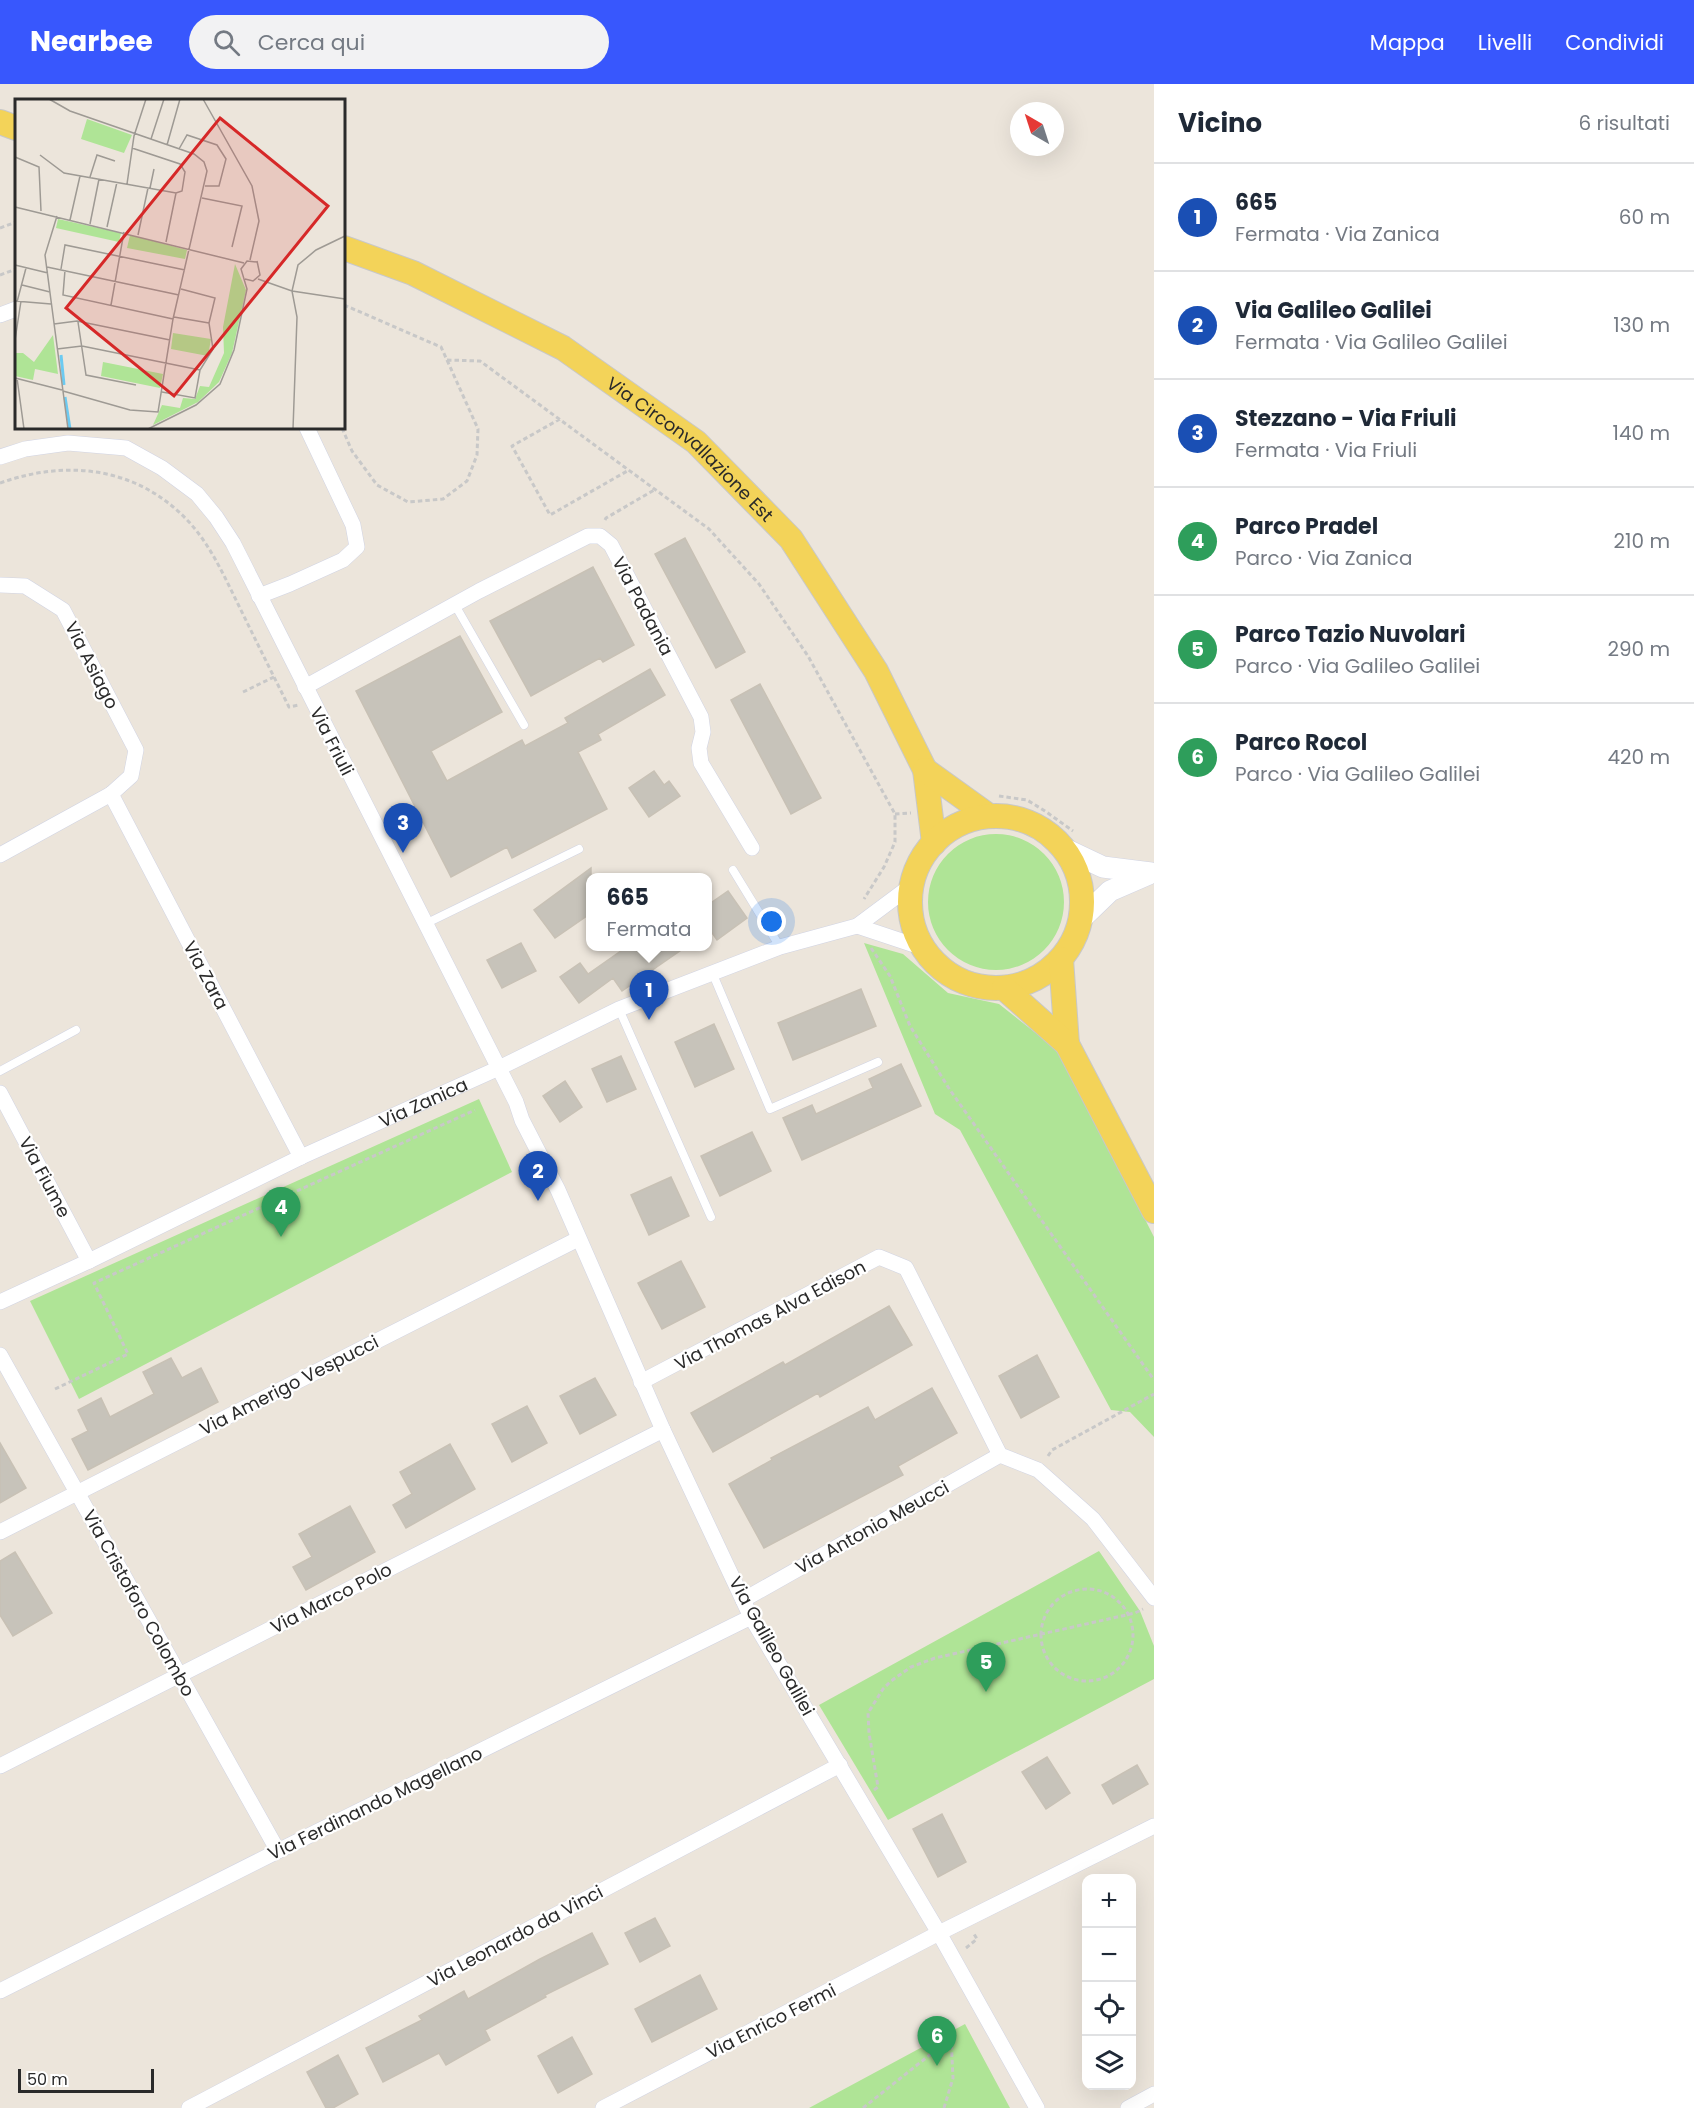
<!DOCTYPE html>
<html lang="it">
<head>
<meta charset="utf-8">
<style>
  body { margin:0; font-family:Poppins,sans-serif; background:#f2f2f3; color:#1f2937 }
  .controls { position:absolute; right:18px; bottom:18px; display:grid; overflow:hidden; border-radius:12px; box-shadow:0 6px 24px #0002 }
  .controls button { width:54px; height:54px; display:grid; place-items:center; padding:0; border:0; border-bottom:2px solid #e0e1e3; background:#fff; color:#1f2937; font:30px sans-serif }
  .compass { position:absolute; left:1010px; top:18px; width:54px; height:54px; border-radius:50%; background:#fff; box-shadow:0 6px 24px #0002; rotate:321deg }
  .scale { position:absolute; left:18px; bottom:15px; width:136px; box-sizing:border-box; padding-left:6px; border:3px solid #2a2a2a; border-top:0; font-size:16px; line-height:21px; white-space:nowrap; color:#2a2a2a; -webkit-text-stroke:4px #fff; paint-order:stroke }
  .you { position:absolute; left:772px; top:838px; width:21px; height:21px; margin:-15px; border:4px solid #fff; border-radius:50%; background:#1a73e8; box-shadow:0 0 0 9px #1a73e833 }
  .badge { display:grid; place-items:center; width:39px; height:39px; border-radius:50%; background:#3857fd; color:#fff; font-size:20px; font-weight:700 }
  .pin { position:absolute; translate:-50% -50px; filter:drop-shadow(0 2px 3px #0008) }
  .pin::after { content:''; position:absolute; top:32px; width:21px; height:18px; background:inherit; clip-path:polygon(0 0,100% 0,50% 100%) }
  .popup { position:absolute; left:586px; top:789px; width:126px; height:78px; box-sizing:border-box; display:grid; place-content:center; border-radius:12px; background:#fff; filter:drop-shadow(0 2px 4px #0005); font-size:20px; white-space:nowrap; color:#747a83 }
  .popup b { font-size:22px; color:#1f2937 }
  .popup::after { content:''; position:absolute; left:50%; top:100%; margin-left:-12px; border:12px solid transparent; border-top-color:#fff }
  .list { margin:0; padding:0; list-style:none }
  h2 { display:flex; justify-content:space-between; align-items:center; height:78px; margin:0; padding:0 24px; font-size:26px }
  h2 small { font-size:20px; font-weight:400; color:#747a83 }
  .list li { display:grid; grid-template-columns:39px 1fr auto; gap:18px; align-items:center; box-sizing:border-box; height:108px; padding:0 24px; border-top:2px solid #e0e1e3 }
  .list b { display:block; font-size:22px; white-space:nowrap }
  .list p { margin:0; font-size:20px; white-space:nowrap; color:#747a83 }
  .list em { font-size:20px; font-style:normal; color:#747a83 }
  .icon { flex:none; width:33px; height:33px; fill:none; stroke:currentColor; stroke-width:2; stroke-linecap:round; stroke-linejoin:round }
  .map { position:relative; flex:none; width:1154px; height:2024px; overflow:hidden }
  header { display:flex; align-items:center; gap:36px; box-sizing:border-box; height:84px; padding:0 30px; background:#3857fd; color:#fff }
  header strong { font-size:28px }
  nav { display:flex; gap:33px; margin-inline-start:auto; font-size:21px }
  .search { width:420px; height:54px; background:#f2f2f3; display:flex; align-items:center; gap:15px; box-sizing:border-box; padding:0 21px; border-radius:33px; color:#747a83; font-size:22px }
  main { display:flex }
  aside { flex:1; background:#fff }
  .map>svg:first-child { display:block }
  .green { fill:#afe496 }
  .building { fill:#c7c3ba; stroke:#c8c1b5; stroke-width:1.5 }
  .lines { fill:none; stroke-linecap:round; stroke-linejoin:round }
  .lane-casing { stroke:#d1d4e3; stroke-width:9 }
  .street-casing { stroke:#d1d4e3; stroke-width:16 }
  .secondary-casing { stroke:#d1d4e3; stroke-width:22 }
  .primary-casing { stroke:#c8c8c8; stroke-width:26 }
  .path { stroke:#c8c8c8; stroke-width:3; stroke-dasharray:4.5 3; stroke-linecap:butt }
  .lane { stroke:#fff; stroke-width:8 }
  .street { stroke:#fff; stroke-width:15 }
  .secondary { stroke:#fff; stroke-width:21 }
  .primary { stroke:#f3d359; stroke-width:24 }
  .labels { text-anchor:middle; dominant-baseline:central; stroke-width:4.5; stroke-linejoin:round; paint-order:stroke }
  .street-label { font-size:18px; fill:#2a2a2a; stroke:#fff }
  .inset-river { fill:none; stroke:#6ccaf1; stroke-width:3 }
  .inset-road { fill:none; stroke:#9e9a94; stroke-width:1.5 }
  .view { fill:#d62828; fill-opacity:0.15; stroke:#d62828; stroke-width:3 }
  .inset-edge { fill:none; stroke:#2a2a2a; stroke-width:3 }
</style>
</head>
<body>
<header>
<strong>Nearbee</strong>
<div class="search"><svg class="icon" aria-label="search" viewBox="0 0 24 24"><circle cx="10" cy="10" r="6"/><path d="M15 15l6 6"/></svg>Cerca qui</div>
<nav><a>Mappa</a><a>Livelli</a><a>Condividi</a></nav>
</header>
<main>
<div class="map">
<svg width="1154" height="2024" viewBox="0 0 1154 2024">
  <rect width="100%" height="100%" fill="#ece5db"/>
  <path class="green" d="M928 818a68 68 0 1 1 136 0a68 68 0 1 1-136 0Z
    M864 859 903 870 948 909 999 920 1060 968 1154 1153V1353L1130 1328 1111 1326 960 1046 935 1030Z
    M479 1015 512 1088 79 1315 30 1217Z
    M1099 1467 1140 1527 1154 1562V1595L888 1736 819 1621Z
    M965 1940 1010 2024H809Z"/>
  <path class="building" d="M685 454 745 568 716 584 655 470Z
    M593 483 634 561 603 578 600 574 531 612 490 537Z
    M460 552 502 628 431 667 447 697 522 656 525 662 568 639 565 634 650 585 665 611 598 650 601 656 578 668 607 725 512 774 507 763 451 793 356 607Z
    M760 600 821 714 791 730 731 616Z
    M654 687 664 701 669 697 680 712 649 733 629 704Z
    M591 784V829L555 854 534 826Z
    M728 807 747 834 717 856 708 843V821Z
    M521 859 536 887 502 904 487 876Z
    M628 862H687L622 907 613 894 579 919 560 893 580 879 588 890Z
    M861 905 876 942 793 976 778 939Z
    M714 940 734 985 695 1003 675 958Z
    M621 972 636 1005 607 1018 592 985Z
    M901 980 921 1022 802 1076 783 1034 812 1021 816 1030 873 1004 869 995Z
    M565 997 582 1023 560 1038 543 1012Z
    M752 1048 771 1087 720 1112 701 1072Z
    M671 1093 689 1132 649 1151 631 1111Z
    M681 1177 705 1223 662 1245 638 1199Z
    M889 1222 912 1261 820 1313 818 1309 713 1368 691 1329 783 1278 785 1281Z
    M1037 1271 1059 1313 1021 1334 999 1292Z
    M171 1274 182 1294 201 1284 218 1318 88 1386 72 1355 88 1347 78 1326 101 1314 110 1333 154 1310 143 1288Z
    M595 1294 616 1331 580 1350 560 1312Z
    M932 1304 957 1349 898 1382 903 1391 764 1464 729 1400 772 1376 771 1374 868 1323 875 1336Z
    M527 1322 547 1359 512 1378 492 1340Z
    M0 1359 26 1404 0 1419Z
    M450 1360 475 1405 406 1444 393 1421 412 1410 400 1388Z
    M350 1422 375 1468 306 1506 293 1483 312 1473 299 1450Z
    M15 1468 52 1529 13 1552 0 1531V1477Z
    M1047 1673 1070 1709 1046 1725 1022 1688Z
    M1137 1681 1148 1700 1113 1720 1102 1701Z
    M942 1730 966 1778 938 1793 913 1745Z
    M655 1834 670 1862 640 1878 625 1849Z
    M592 1849 608 1880 545 1911 546 1913 485 1946 490 1956 446 1981 439 1969 383 1998 366 1964 422 1936 419 1932 464 1907 468 1915 540 1875Z
    M700 1891 717 1925 652 1958 635 1925Z
    M572 1953 592 1990 558 2009 538 1972Z
    M338 1971 358 2010 333 2024H326L307 1988Z"/>
  <g class="lines">
    <defs>
      <path id="lane" d="M455 521 524 641
        M733 786 780 863
        M425 840 579 765
        M712 888 770 1025 878 978
        M619 925 711 1133
        M0 987 76 946"/>
      <g id="street">
        <path d="M0 231 16 225"/>
        <path d="M0 373 25 365 68 359 126 364 162 384 197 410 216 433 233 459 516 1018 522 1036 558 1106 663 1346 751 1533 939 1849 1037 2024"/>
        <path d="M0 501 25 502 63 526 136 666 131 692 111 710 0 771"/>
        <path d="M259 512 290 500 343 476 357 463 353 441 307 344"/>
        <path d="M305 603 479 507 588 452H600L611 461 701 633 703 648 699 664 701 679 752 764"/>
        <path d="M111 710 301 1073"/>
        <path d="M857 842 923 864"/>
        <path d="M0 1009 89 1177"/>
        <path id="s1" d="M0 1218 89 1177 301 1073 499 984 619 925 780 863 857 842 912 801"/>
        <path d="M0 1271 278 1767"/>
        <path d="M641 1298 879 1173 906 1184 1000 1371 1038 1386 1093 1435 1154 1514"/>
        <path d="M0 1448 578 1155"/>
        <path d="M743 1516 1000 1371"/>
        <path d="M0 1682 663 1346"/>
        <path d="M0 1907 278 1767 751 1533"/>
        <path d="M189 2024 840 1681"/>
        <path d="M603 2024 939 1849 1154 1742"/>
        <path d="M1128 2024 1154 2010"/>
      </g>
      <path id="secondary" d="M1065 765 1103 783 1151 789
        M1081 835 1110 807 1151 789"/>
      <g id="primary">
        <path d="M0 38 16 44"/>
        <path id="s2" d="M344 164 413 189 563 264 696 358 791 455 876 587 925 686 934 759"/>
        <path d="M925 686 989 732"/>
        <circle cx="996" cy="818" r="86"/>
        <path d="M1061 875 1067 960"/>
        <path d="M1004 904 1067 960 1154 1127"/>
      </g>
    </defs>
    <use href="#lane" class="lane-casing"/>
    <use href="#street" class="street-casing"/>
    <use href="#secondary" class="secondary-casing"/>
    <use href="#primary" class="primary-casing"/>
    <path class="path" d="M0 144 16 138
      M0 191 16 185
      M344 221 441 263 447 276 480 277 709 445 759 500 808 572 895 730V758L884 783 864 815
      M560 335 512 362 550 431 629 386
      M342 344 352 367 377 401 408 418 443 415 467 397 477 371 478 345 447 276
      M0 399C68 375 138 383 189 438 211 462 224 492 238 520 255 555 272 589 289 623L299 621
      M605 436 606 434 656 405
      M243 608 274 593
      M999 712 1027 716 1045 727 1073 747
      M895 730 911 729
      M871 864 890 892 910 942 950 1006 1154 1296
      M55 1305 128 1270 94 1199 475 1026
      M1048 1372 1052 1366 1154 1310
      M1041 1551a46 46 0 1 1 92 0a46 46 0 1 1-92 0Z
      M874 1706 878 1703 869 1649 868 1629 883 1605 891 1597 911 1583 935 1574 1135 1529 1143 1525
      M966 1864 977 1855 974 1850
      M863 2024 951 1954
      M944 2024 953 1994 951 1954"/>
    <use href="#lane" class="lane"/>
    <use href="#street" class="street"/>
    <use href="#secondary" class="secondary"/>
    <use href="#primary" class="primary"/>
  </g>
  <g class="labels">
    <g class="street-label">
      <text stroke="none"><textPath href="#s2" startOffset="404">Via Circonvallazione Est</textPath></text>
      <text transform="translate(643 522) rotate(62)">Via Padania</text>
      <text transform="translate(92 581) rotate(63)">Via Asiago</text>
      <text transform="translate(332 657) rotate(63)">Via Friuli</text>
      <text transform="translate(206 891) rotate(62)">Via Zara</text>
      <text stroke="none"><textPath href="#s1" startOffset="468">Via Zanica</textPath></text>
      <text transform="translate(45 1093) rotate(62)">Via Fiume</text>
      <text transform="translate(770 1231) rotate(-28)">Via Thomas Alva Edison</text>
      <text transform="translate(289 1301) rotate(-27)">Via Amerigo Vespucci</text>
      <text transform="translate(872 1443) rotate(-29)">Via Antonio Meucci</text>
      <text transform="translate(331 1514) rotate(-27)">Via Marco Polo</text>
      <text transform="translate(139 1519) rotate(61)">Via Cristoforo Colombo</text>
      <text transform="translate(772 1562) rotate(61)">Via Galileo Galilei</text>
      <text transform="translate(375 1719) rotate(-26)">Via Ferdinando Magellano</text>
      <text transform="translate(515 1852) rotate(-28)">Via Leonardo da Vinci</text>
      <text transform="translate(771 1937) rotate(-27)">Via Enrico Fermi</text>
    </g>
  </g>
  <g transform="translate(15 15)">
    <rect width="330" height="330" fill="#ece5db"/>
    <path d="M72 20 117 36 109 54 66 40ZM43 120 106 134 104 143 41 129ZM115 136 172 151 170 160 112 149ZM220 165 231 191 217 254 204 283 183 303 138 326 147 306 165 309 168 299 180 300 185 287 194 288 209 254 208 228ZM158 234 196 240 193 257 156 250ZM38 236 43 275 20 270 18 281 0 277V254H8L19 263ZM88 263 148 275 145 289 86 277Z" fill="#afe496"/>
    <path class="inset-river" d="M46 256 49 286M50 298 55 330"/>
    <path class="inset-road" d="M34 0 55 12 179 55 189 63 192 72 158 220 143 313 115 311 48 292M188 0 237 87 244 122 235 161M136 40 149 0M152 46 165 0M164 50 172 36 202 46 211 60 204 87H190M25 56 49 74 161 94 167 92 170 73 165 65 117 49M0 58 24 68 26 112M75 78 82 56 100 62M112 85 119 37 131 0M135 89 139 70M187 99 227 107 217 148M0 108 229 164M42 117 30 156 53 330M55 121 65 77M75 125 84 80M92 128 102 83M123 136 133 89M151 143 161 94M0 166 33 174M32 168 164 196M46 170 50 146 170 171M50 171 48 196 158 220M230 180 238 182 245 176 242 162M243 180 277 192 330 200M7 186 35 193M0 202 36 205M2 203 11 169M96 206 109 133M159 218 194 224M63 223 71 276 121 286M39 225 62 222 155 241M0 241 6 202M42 250 67 247 185 271M0 279 47 291M2 279 9 330M147 293 180 299 185 271 198 250 194 224 200 199 166 190M133 330 181 306 205 285 219 251 232 190 226 170 232 162 242 163M278 330 282 218 277 192 283 166 301 151 330 137"/>
    <path class="view" d="M205 19 313 107 159 297 51 209Z"/>
    <rect width="330" height="330" class="inset-edge"/>
  </g>
</svg>
<div class="controls">
<button>+</button>
<button>−</button>
<button><svg class="icon" aria-label="locate" viewBox="0 0 24 24"><circle cx="12" cy="12" r="6"/><path d="M12 2v4M12 18v4M2 12h4M18 12h4"/></svg></button>
<button><svg class="icon" aria-label="layers" viewBox="0 0 24 24"><path d="M12 4l9 5-9 5-9-5zM3 14l9 5 9-5"/></svg></button>
</div>
<svg class="compass" viewBox="-18 -18 36 36"><path d="M0-13l5 13h-10z" fill="#e53935"/><path d="M0 13l5-13h-10z" fill="#747a83"/></svg>
<div class="scale">50 m</div>
<div class="you"></div>
<div class="pin badge" style="left:649px;top:936px;background:#1a4fb4">1</div>
<div class="popup"><b>665</b>Fermata</div>
<div class="pin badge" style="left:538px;top:1117px;background:#1a4fb4">2</div>
<div class="pin badge" style="left:403px;top:769px;background:#1a4fb4">3</div>
<div class="pin badge" style="left:281px;top:1153px;background:#2e9e5b">4</div>
<div class="pin badge" style="left:986px;top:1608px;background:#2e9e5b">5</div>
<div class="pin badge" style="left:937px;top:1982px;background:#2e9e5b">6</div>
</div>
<aside>
<h2>Vicino<small>6 risultati</small></h2>
<ul class="list">
<li><span class="badge" style="background:#1a4fb4">1</span><div><b>665</b><p>Fermata · Via Zanica</p></div><em>60 m</em></li>
<li><span class="badge" style="background:#1a4fb4">2</span><div><b>Via Galileo Galilei</b><p>Fermata · Via Galileo Galilei</p></div><em>130 m</em></li>
<li><span class="badge" style="background:#1a4fb4">3</span><div><b>Stezzano - Via Friuli</b><p>Fermata · Via Friuli</p></div><em>140 m</em></li>
<li><span class="badge" style="background:#2e9e5b">4</span><div><b>Parco Pradel</b><p>Parco · Via Zanica</p></div><em>210 m</em></li>
<li><span class="badge" style="background:#2e9e5b">5</span><div><b>Parco Tazio Nuvolari</b><p>Parco · Via Galileo Galilei</p></div><em>290 m</em></li>
<li><span class="badge" style="background:#2e9e5b">6</span><div><b>Parco Rocol</b><p>Parco · Via Galileo Galilei</p></div><em>420 m</em></li>
</ul>
</aside>
</main>
</body>
</html>
